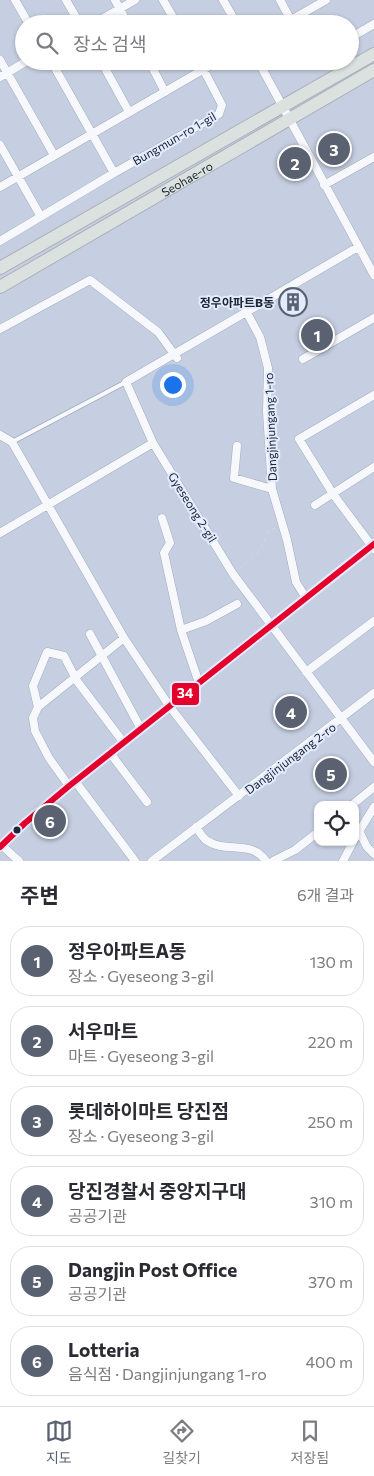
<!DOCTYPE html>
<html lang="ko">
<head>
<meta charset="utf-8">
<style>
  body { margin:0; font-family:Commissioner,"Noto Sans KR",sans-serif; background:#f2f2f3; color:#2b2b33 }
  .controls { position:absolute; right:15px; bottom:15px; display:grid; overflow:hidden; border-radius:10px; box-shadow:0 1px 4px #0004 }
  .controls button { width:45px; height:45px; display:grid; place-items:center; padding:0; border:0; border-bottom:1px solid #e1e1e2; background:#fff; color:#2b2b33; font:25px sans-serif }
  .you { position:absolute; left:172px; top:384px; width:18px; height:18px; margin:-12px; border:4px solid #fff; border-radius:50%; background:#1a73e8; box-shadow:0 0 0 8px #1a73e833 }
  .badge { display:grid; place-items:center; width:32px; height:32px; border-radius:50%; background:#5a6170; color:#fff; font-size:16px; font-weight:700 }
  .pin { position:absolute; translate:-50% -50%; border:2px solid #fff; box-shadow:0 1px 5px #0006 }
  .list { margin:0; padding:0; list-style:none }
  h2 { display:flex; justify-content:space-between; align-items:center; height:65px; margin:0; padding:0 20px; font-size:21px }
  h2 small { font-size:16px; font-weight:400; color:#7c7c81 }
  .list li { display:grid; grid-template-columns:32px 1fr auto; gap:15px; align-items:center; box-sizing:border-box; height:70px; margin:0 10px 10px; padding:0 10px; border:1px solid #e1e1e2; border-radius:20px }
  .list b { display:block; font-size:19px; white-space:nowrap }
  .list p { margin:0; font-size:16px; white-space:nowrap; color:#7c7c81 }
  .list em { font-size:16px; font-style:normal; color:#7c7c81 }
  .icon { flex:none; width:28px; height:28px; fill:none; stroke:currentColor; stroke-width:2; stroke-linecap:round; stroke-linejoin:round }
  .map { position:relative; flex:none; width:374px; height:861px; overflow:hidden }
  .search { position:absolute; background:#fff; box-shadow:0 1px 4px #0004; left:15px; right:15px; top:15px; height:55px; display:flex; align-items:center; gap:12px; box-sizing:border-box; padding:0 18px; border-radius:28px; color:#7c7c81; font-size:19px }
  .sheet { height:545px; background:#fff }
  nav { display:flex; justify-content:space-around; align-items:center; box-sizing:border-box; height:70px; border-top:1px solid #e1e1e2; background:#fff; font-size:14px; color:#7c7c81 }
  nav a { display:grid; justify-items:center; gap:2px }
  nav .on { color:#5a6170 }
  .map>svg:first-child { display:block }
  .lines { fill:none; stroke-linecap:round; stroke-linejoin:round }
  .service-casing { stroke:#a4acbb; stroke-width:5.5 }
  .minor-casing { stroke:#a4acbb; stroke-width:9 }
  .primary-casing { stroke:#aaaeb9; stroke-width:14 }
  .path { stroke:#d4d6dc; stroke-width:1; stroke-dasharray:5 2.5; stroke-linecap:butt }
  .service { stroke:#f6f8fb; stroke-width:4 }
  .minor { stroke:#f6f8fb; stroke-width:8 }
  .primary { stroke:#dae1df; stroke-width:12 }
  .bus-1-casing { stroke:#e3ecfe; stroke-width:10 }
  .bus-1 { stroke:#e4002b; stroke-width:6 }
  .bus-dot { fill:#202633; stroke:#e3ecfe; stroke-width:2 }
  .labels { text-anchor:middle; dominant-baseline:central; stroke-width:4; stroke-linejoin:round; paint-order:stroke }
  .street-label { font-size:12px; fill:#202633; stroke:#e3ecfe }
  .poi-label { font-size:12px; font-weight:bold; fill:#202633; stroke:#e3ecfe; text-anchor:end }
  .line-badge { stroke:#e3ecfe; stroke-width:2 }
  .badge-label { font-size:14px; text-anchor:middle; font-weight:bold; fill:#fff }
</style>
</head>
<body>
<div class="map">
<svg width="374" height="861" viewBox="0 0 374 861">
  <rect width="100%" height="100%" fill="#c6cfe2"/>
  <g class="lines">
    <defs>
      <path id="service" d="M12 442 126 382"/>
      <path id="minor" d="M15 0 29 24
        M66 0 80 24
        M115 0 128 24
        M163 0 177 24
        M223 0 237 24
        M280 0 293 24
        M93 24 135 0
        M284 24 326 0
        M350 38 374 24
        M0 60 54 155
        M51 61 114 173 219 114 222 105 199 61
        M101 61 129 112
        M149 61 165 92
        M258 61 374 275
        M0 77 27 61
        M0 145 40 215
        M324 185 374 157
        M0 187 218 61
        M0 241 114 173
        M358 247 126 382 153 443 233 574 374 762
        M246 311 260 337 268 368 267 412 272 489
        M0 329 90 280 158 332 177 358
        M303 359 374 318
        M374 395 299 439 333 494 374 549
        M0 435 12 442 124 638 170 707 239 796
        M237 446 234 478 272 489 287 540 296 582 306 598
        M315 505 374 467
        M162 518 170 543 164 553 181 630 199 683
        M0 533 153 443
        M181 630 206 621 237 604
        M90 634 141 729
        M306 672 374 621
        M38 707 124 638
        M110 753 147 802
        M75 781 135 861
        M69 786 49 758 35 731 33 718 38 707 33 686 47 652 64 656 77 681 124 743
        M352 805 374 787
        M196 827C199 831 202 837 206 840 225 854 251 839 266 861
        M359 831 367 847 374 854
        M355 838 374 807
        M0 844 19 861
        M0 847 25 823 69 786 374 544
        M152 861 374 693
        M273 861 295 850 318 832
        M343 861 353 842"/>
      <g id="primary">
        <path d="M0 268 374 54"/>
        <path id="s1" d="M0 287 374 70"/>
      </g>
    </defs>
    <use href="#service" class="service-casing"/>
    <use href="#minor" class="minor-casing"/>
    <use href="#primary" class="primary-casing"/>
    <path class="path" d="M239 569 260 550 269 531 275 528"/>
    <use href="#service" class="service"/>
    <use href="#minor" class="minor"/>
    <use href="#primary" class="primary"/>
    <defs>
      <path id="bus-1" d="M0 847 25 823 69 786 374 544"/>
    </defs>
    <use href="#bus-1" class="bus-1-casing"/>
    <use href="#bus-1" class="bus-1"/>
  </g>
  <defs>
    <symbol id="building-ring" viewBox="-11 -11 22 22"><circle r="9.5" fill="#e3ecfe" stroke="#5a6170" stroke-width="1.5"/><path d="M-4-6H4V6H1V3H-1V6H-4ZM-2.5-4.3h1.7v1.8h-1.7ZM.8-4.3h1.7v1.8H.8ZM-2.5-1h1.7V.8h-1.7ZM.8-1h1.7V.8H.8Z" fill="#5a6170"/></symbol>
  </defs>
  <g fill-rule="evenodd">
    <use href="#building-ring" x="277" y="286" width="32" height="32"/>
  </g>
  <circle class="bus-dot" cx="17" cy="830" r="4.5"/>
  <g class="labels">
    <g class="street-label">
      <text transform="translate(174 138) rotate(-30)">Bungmun-ro 1-gil</text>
      <text stroke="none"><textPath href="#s1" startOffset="216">Seohae-ro</textPath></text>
      <text transform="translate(270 427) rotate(-92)">Dangjinjungang 1-ro</text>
      <text transform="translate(193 507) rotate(58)">Gyeseong 2-gil</text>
      <text transform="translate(290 758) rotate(-37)">Dangjinjungang 2-ro</text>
    </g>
    <g class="poi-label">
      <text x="274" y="302">정우아파트B동</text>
    </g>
  </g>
  <rect class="line-badge" x="171" y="682" width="29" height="24" rx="5" fill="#e4002b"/>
  <g class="badge-label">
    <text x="185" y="698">34</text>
  </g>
</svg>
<div class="controls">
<button><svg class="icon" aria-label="locate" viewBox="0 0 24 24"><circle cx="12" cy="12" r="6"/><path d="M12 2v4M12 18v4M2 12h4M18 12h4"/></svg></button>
</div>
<div class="you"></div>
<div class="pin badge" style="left:317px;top:335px">1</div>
<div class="pin badge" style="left:295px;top:163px">2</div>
<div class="pin badge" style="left:334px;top:149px">3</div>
<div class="pin badge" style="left:291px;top:712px">4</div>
<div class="pin badge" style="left:331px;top:774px">5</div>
<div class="pin badge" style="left:50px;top:821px">6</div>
<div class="search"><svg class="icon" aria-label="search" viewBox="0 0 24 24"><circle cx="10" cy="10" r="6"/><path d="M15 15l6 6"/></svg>장소 검색</div>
</div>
<section class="sheet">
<h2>주변<small>6개 결과</small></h2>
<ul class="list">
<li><span class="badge">1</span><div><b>정우아파트A동</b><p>장소 · Gyeseong 3-gil</p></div><em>130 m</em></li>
<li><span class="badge">2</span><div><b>서우마트</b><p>마트 · Gyeseong 3-gil</p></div><em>220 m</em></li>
<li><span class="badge">3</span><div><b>롯데하이마트 당진점</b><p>장소 · Gyeseong 3-gil</p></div><em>250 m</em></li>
<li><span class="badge">4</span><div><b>당진경찰서 중앙지구대</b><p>공공기관</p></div><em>310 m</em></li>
<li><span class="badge">5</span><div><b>Dangjin Post Office</b><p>공공기관</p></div><em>370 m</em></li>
<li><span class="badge">6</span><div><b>Lotteria</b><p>음식점 · Dangjinjungang 1-ro</p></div><em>400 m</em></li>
</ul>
</section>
<nav>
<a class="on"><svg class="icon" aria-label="map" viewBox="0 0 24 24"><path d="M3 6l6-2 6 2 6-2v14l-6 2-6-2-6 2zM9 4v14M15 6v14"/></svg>지도</a>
<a><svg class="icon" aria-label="directions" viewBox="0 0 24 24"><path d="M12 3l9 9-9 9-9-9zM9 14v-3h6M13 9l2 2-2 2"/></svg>길찾기</a>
<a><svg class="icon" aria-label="saved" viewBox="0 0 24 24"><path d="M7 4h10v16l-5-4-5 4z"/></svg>저장됨</a>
</nav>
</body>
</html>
